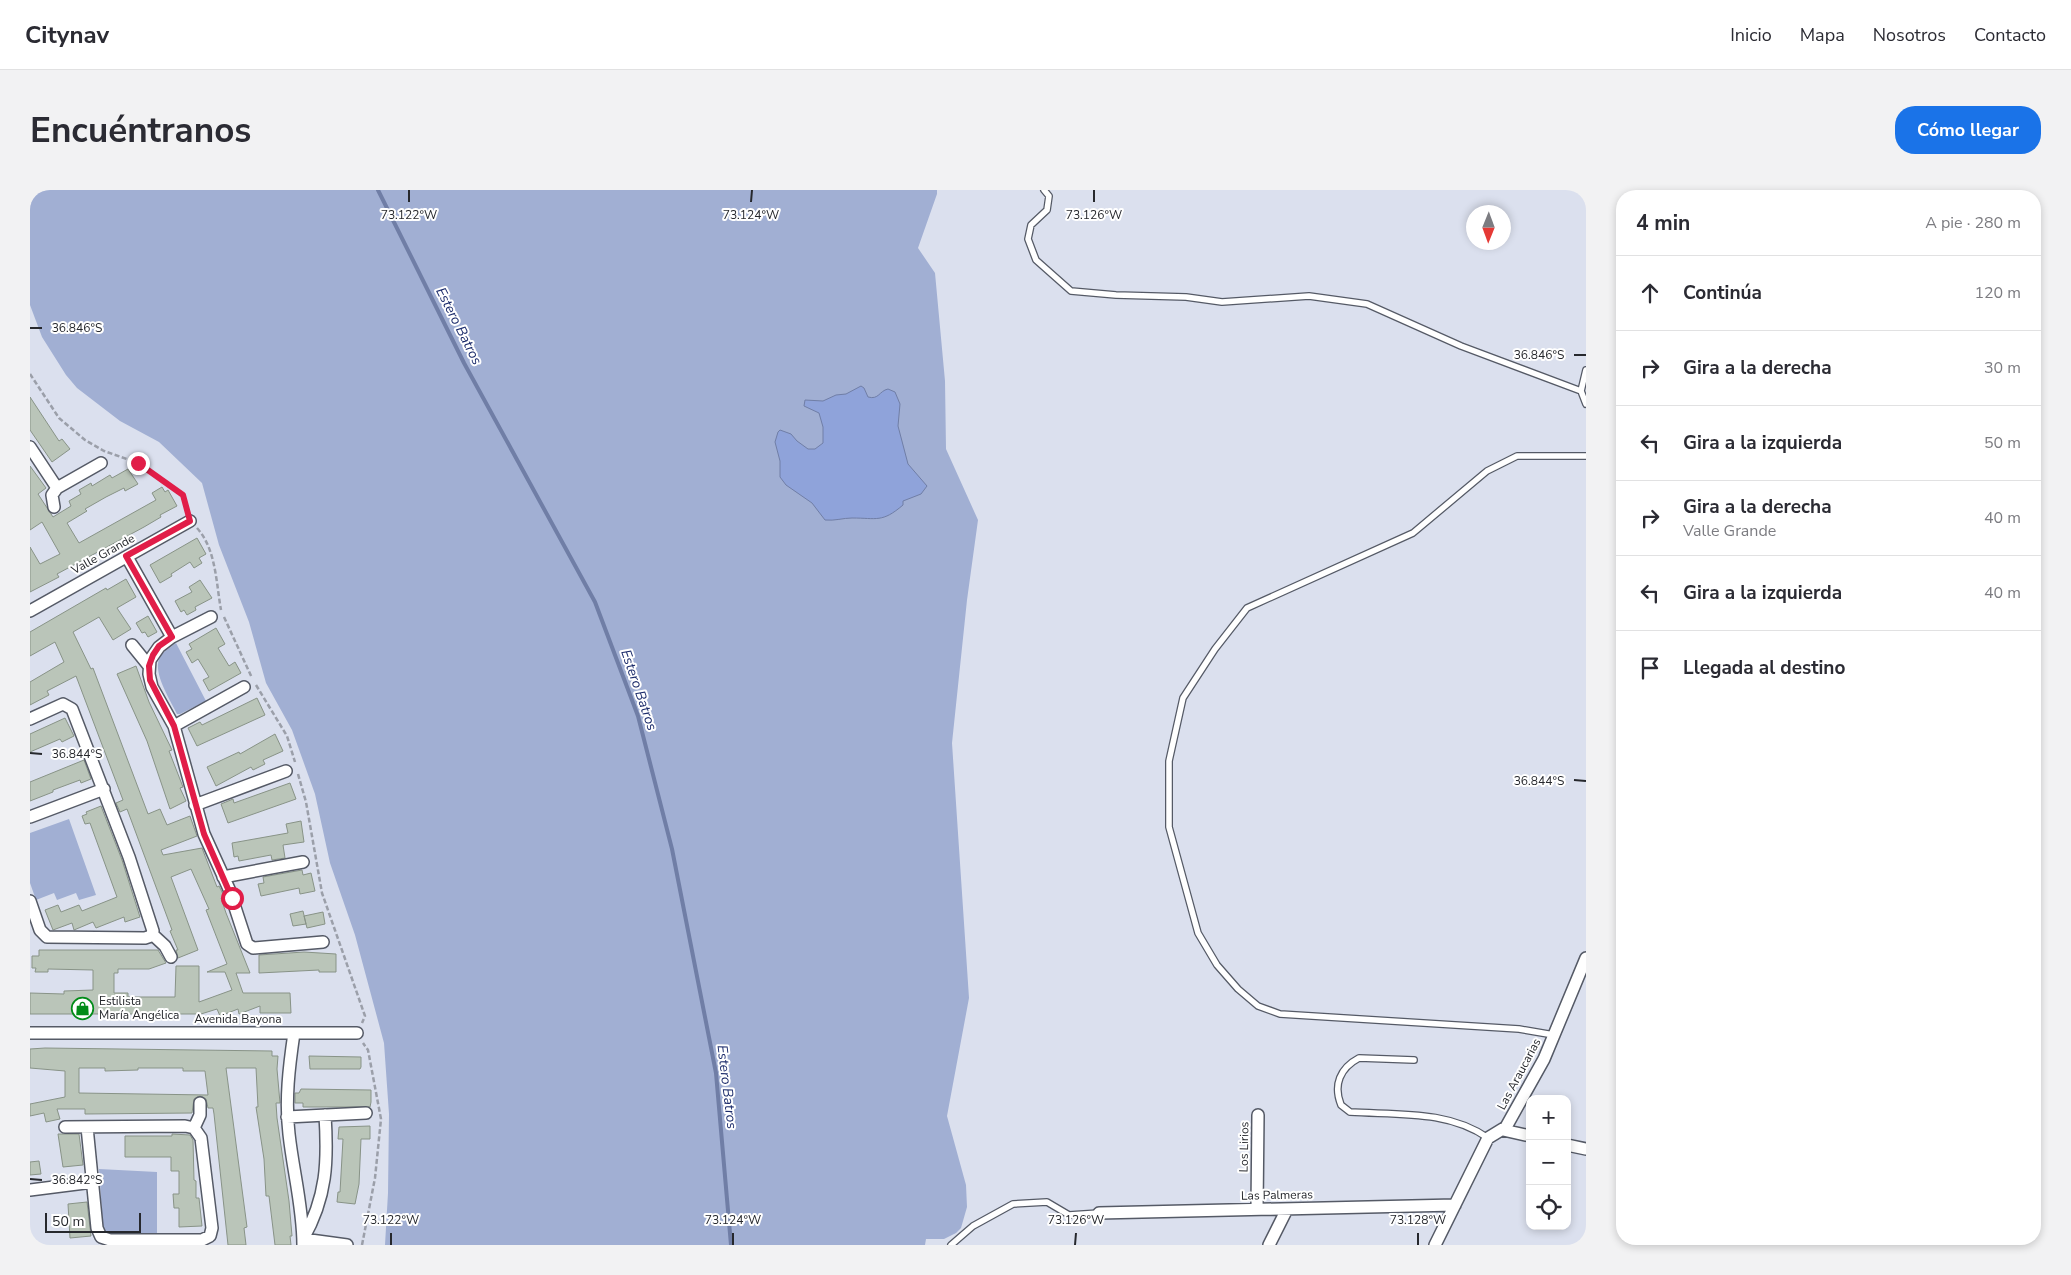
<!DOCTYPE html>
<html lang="es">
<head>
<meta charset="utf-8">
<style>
  body { margin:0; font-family:"Nunito Sans",sans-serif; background:#f2f2f3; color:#2b2b33 }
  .controls { position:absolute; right:15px; bottom:15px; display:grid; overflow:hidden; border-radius:10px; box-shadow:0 2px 8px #0003 }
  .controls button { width:45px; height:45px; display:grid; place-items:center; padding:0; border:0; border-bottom:1px solid #e1e1e2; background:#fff; color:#2b2b33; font:25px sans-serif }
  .compass { position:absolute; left:1436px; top:15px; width:45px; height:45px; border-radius:50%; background:#fff; box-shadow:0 2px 8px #0003; rotate:181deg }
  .scale { position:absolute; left:15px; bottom:12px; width:96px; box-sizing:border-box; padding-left:5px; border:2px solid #26282d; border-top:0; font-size:14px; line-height:18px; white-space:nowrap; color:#26282d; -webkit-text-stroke:4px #fff; paint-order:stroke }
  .stop { position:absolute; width:15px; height:15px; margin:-11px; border:4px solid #e11d48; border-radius:50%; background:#fff }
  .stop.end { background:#e11d48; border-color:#fff; box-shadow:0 1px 5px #0008 }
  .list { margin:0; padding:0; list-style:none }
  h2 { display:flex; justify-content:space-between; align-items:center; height:65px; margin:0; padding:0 20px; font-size:21px }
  h2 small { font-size:16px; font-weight:400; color:#7c7c81 }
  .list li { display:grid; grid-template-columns:32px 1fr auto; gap:15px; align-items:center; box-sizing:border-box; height:75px; padding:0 20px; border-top:1px solid #e1e1e2 }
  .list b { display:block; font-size:19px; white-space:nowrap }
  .list p { margin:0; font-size:16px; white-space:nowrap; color:#7c7c81 }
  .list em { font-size:16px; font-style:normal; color:#7c7c81 }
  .icon { flex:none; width:28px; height:28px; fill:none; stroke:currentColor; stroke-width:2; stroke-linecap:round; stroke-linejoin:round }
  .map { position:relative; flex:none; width:1556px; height:1055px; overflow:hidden; border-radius:20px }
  header { display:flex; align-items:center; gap:30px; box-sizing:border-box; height:70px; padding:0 25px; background:#fff; border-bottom:1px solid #e1e1e2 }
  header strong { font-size:24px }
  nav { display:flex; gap:28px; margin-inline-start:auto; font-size:18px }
  .intro { display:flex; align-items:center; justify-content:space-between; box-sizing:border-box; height:120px; padding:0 30px }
  h1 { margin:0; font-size:35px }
  .button { padding:12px 22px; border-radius:20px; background:#1a73e8; color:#fff; font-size:18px; font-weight:700 }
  main { display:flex; gap:30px; padding:0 30px }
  aside { flex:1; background:#fff; border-radius:20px; box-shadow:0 2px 8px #0003 }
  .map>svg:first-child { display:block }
  .green { fill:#a1afd3 }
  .water { fill:#8fa3da; stroke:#707ea6 }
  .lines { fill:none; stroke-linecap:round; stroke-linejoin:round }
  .stream { stroke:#707ea6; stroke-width:4 }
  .building { fill:#bac5b9; stroke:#889387; fill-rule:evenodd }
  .service-casing { stroke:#555a66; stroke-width:8 }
  .minor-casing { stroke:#555a66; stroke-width:14 }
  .path { stroke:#9b9fa9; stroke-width:2.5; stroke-dasharray:5 2.5; stroke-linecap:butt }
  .service { stroke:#fff; stroke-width:5.5 }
  .minor { stroke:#fff; stroke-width:11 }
  .route { stroke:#e11d48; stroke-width:6 }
  .ticks { fill:none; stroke:#26282d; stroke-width:2 }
  .labels { text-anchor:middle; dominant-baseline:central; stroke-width:4; stroke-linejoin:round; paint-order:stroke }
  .street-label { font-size:12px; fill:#26282d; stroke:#fff }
  .poi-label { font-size:12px; fill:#26282d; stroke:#fff; text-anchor:start }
  .water-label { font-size:14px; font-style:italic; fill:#1a2a6a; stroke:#fff }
  .ticks-label { font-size:12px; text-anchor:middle; fill:#26282d; stroke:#fff; stroke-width:4; stroke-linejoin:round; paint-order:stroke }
</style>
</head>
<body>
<header>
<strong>Citynav</strong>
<nav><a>Inicio</a><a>Mapa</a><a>Nosotros</a><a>Contacto</a></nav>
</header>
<div class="intro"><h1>Encuéntranos</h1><a class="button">Cómo llegar</a></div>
<main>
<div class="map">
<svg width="1556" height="1055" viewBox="0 0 1556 1055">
  <rect width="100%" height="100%" fill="#dbe0ee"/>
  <path class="green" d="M0 0H907V4L888 58 905 83 915 191 916 259 948 330 937 410 922 553 939 808 917 926 936 995 937 1017 931 1038 926 1043 914 1049H896L895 1055H355L358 1003 359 924 354 853 325 745 300 673 285 604 262 540 236 493 219 432 189 355 172 293 129 252 90 231 47 198 36 185 12 147 0 115Z
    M146 453 176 511 150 524H147C140 509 118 477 133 463 137 459 142 456 146 453Z
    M39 629 66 705 49 710 46 703 27 710 24 703 6 710 0 693V643Z
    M69 979 127 982V1044L76 1043 73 1039Z"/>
  <path class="water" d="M831 196 834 198 838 207C849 210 849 201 858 199L865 202 870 214 868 236 878 274 897 296 891 304 873 311V315C852 333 847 328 822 328 813 328 805 331 795 330L782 313 756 295 750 287V271L745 252 748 242 750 240 761 244 767 251 778 259H785L793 253V237L789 223 774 216 775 210 793 211 806 205 816 204Z"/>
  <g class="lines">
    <path class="stream" d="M348 0 434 173 565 412 608 526 642 659 686 883 701 1055"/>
  </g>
  <path class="building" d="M0 207 29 251 32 249 40 259 22 272 0 240Z
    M0 276 16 298 8 304 23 327 41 316 39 311 51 304 49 300 61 293 62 296 80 285 82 288 98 279 108 294 95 301 94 298 76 307 55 319 57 321 37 333 49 353 126 310 122 303 132 297 135 302 138 300 147 316 130 325 131 327 114 337 27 384 29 387 0 402V357L10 374 30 364 12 332 0 340Z
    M167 348 176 364 169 368 172 373 164 378 160 372 141 384 142 386 130 393 120 375Z
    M96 389 106 407 87 418 101 439 83 450 69 427 43 442 61 479 63 478 118 624 130 619 137 635 160 626 167 646 131 660 133 665 172 658 187 697 189 696 192 702 194 707 191 708 196 723 220 783H206L213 803H260L261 823H230V816L209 824 208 819 190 826 187 819 171 824H0V803L34 804V801L63 800V780L18 779V782H5L6 778H2V766H9V760H128L136 773 119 779H88V783H84V803H98V807H145L146 776H169V812L202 800 195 782H177L197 774 176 720 179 719 161 679 141 687 168 760 148 768 146 760H148L140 741 142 740 97 619 90 622 86 613 93 610 46 486 17 501 19 505 0 515V492L34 472 25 452 0 466V442L76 398 77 400Z
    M170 390 182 408 165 417 166 420 157 425 154 420 151 422 145 411 162 402 159 397Z
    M118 426 127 442 118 447 115 442 112 443 106 433Z
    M186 438 195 454 188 458 199 476 205 472 211 483 179 501 173 490 179 487 168 469 162 473 156 462 162 459 159 454Z
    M106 476 119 512 142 560 139 561 153 597 150 598 156 611 140 619 117 551 87 484Z
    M227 508 235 525 167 556 158 538 170 532 172 535Z
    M35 528 44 546 32 552 30 549 0 562V544Z
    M245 544 253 561 233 570 235 574 223 580 221 577 186 596 177 577 209 562 210 564Z
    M54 570 61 589 51 593 50 590 23 600V602L0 611V592Z
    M260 593 266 609 198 633 191 614 203 609 204 613Z
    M71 616 92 670 110 727 95 732 94 727 66 738 63 732 44 740 42 733 23 740 15 720 28 715 31 722 49 715 52 721 87 707 60 633 55 634 52 626 57 624 56 622Z
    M271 631 274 652 253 655 255 668 242 670 241 665 209 671 208 666 204 667 202 653 258 643 256 634Z
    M272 680 273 685 281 683 285 701 270 704 269 698 231 706 228 694 234 693 233 687Z
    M273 721 276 734 263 736 260 724Z
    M293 722 295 734 277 738 274 726Z
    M274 762 306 764V782H289V780L229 783V765Z
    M15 858 242 861V866H248L247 879 250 913H246L247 928 259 1011 262 1046H260L261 1055H245L239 1006H236L234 969 226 917H228L226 878H196L217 1037 214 1038 216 1055H198L184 924 183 918H178L176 909 170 906 164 909 162 923 55 924V919H27L30 929 16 932 14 923 0 926V914L35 907V881L0 878V859ZM49 878H75V881L108 880V878H153V881H175L178 905 49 903Z
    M279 866 331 867V877L330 879H280Z
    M271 899 341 900V912L340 917H273V913H265V903H269Z
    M340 936V949H331L329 994 325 1014 307 1012 308 1002H310L313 949H308L309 937Z
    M28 944H49L53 975 33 977Z
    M142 944 160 945 163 950 164 990 166 991V1008H169L172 1036 149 1037V1018H144L143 1004H149V981H141V967H95V946H142Z
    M9 971 11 984 0 985V972Z
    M57 1012 61 1046 40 1048 38 1014Z"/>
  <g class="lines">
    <defs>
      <path id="service" d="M1014 0 1019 6 1017 20 1001 35 998 49 1006 70 1041 101 1086 105 1156 107 1192 112 1279 106 1337 114 1431 156 1551 201
        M1556 180 1551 201 1556 214
        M1524 845 1489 839 1250 824 1228 816 1208 799 1187 775 1168 743 1139 637V571L1153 508 1185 459 1217 418 1383 343 1457 281 1487 266H1556
        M1384 870 1329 868C1310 878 1303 895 1311 915L1320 922C1367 925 1418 920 1458 948
        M921 1055 943 1036 983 1014 1017 1012 1039 1025 1069 1023"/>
      <path id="minor" d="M0 257 27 298
        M24 317 22 305 27 298 71 273
        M97 367 142 447
        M0 421 160 331
        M181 427 142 447 129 457 120 470 119 484 122 497 144 536 174 644 199 699 217 754 223 758 293 752
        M102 455 119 476
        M0 529 33 514 42 519 99 667 123 741 121 746 115 748 17 747 10 740 0 711
        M144 536 214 497
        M165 615 256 581
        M0 627 74 599
        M193 687 273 672
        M122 744 135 756 141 767
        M0 843H327
        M264 843C259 877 255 910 259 944 263 981 273 1017 273 1055
        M257 927 336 923
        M35 937 155 936 164 938 171 948 182 1038 180 1046 172 1050H80L71 1047 67 1038 57 937
        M164 938 170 925V913
        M1473 940 1500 946
        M1537 955 1556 959
        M0 1000 63 992
        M1227 1019 1228 925
        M1069 1023 1425 1015
        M273 1049C297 1007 298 971 295 925
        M273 1049 317 1055
        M1239 1055 1257 1019
        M1405 1055 1458 948 1476 937 1514 869 1556 768"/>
    </defs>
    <use href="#service" class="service-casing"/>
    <use href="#minor" class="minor-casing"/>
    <path class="path" d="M0 184 29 228 55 250 74 261 108 273 134 290 153 305 157 321
      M167 338C186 359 186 392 191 420
      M194 427 222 488
      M226 495 257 546 265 572
      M268 584 276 612 292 703 335 826 332 833
      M332 1055 345 988 351 929 338 860 333 853"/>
    <use href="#service" class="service"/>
    <use href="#minor" class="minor"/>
  </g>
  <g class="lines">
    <path class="route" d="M108 273 153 305 160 331 96 366 142 447 129 456 123 465 119 476 120 490 144 536 174 644 202 708"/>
  </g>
  <path class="ticks" d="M379 12V0M721 12 722 0M1064 12V0M0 138H12M1544 165H1556M0 563 12 564M1544 590 1556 591M0 989 12 990M361 1055V1043M703 1055V1043M1045 1055 1046 1043M1388 1055V1043"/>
  <defs>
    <symbol id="shop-ring" viewBox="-11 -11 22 22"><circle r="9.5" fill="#fff" stroke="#028c19" stroke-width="1.5"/><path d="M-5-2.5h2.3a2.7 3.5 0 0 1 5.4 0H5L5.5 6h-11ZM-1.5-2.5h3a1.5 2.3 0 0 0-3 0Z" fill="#028c19"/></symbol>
  </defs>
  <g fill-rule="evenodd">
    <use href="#shop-ring" x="40" y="806" width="25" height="25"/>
  </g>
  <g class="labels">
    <g class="street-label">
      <text transform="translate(73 364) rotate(-29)">Valle Grande</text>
      <text x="208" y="829">Avenida Bayona</text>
      <text transform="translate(1489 884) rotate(-62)">Las Araucarias</text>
      <text transform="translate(1214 957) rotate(-89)">Los Lirios</text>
      <text transform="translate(1247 1005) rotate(-1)">Las Palmeras</text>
    </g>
    <g class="poi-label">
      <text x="69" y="811">Estilista<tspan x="69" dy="14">María Angélica</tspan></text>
    </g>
    <g class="water-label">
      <text transform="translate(429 136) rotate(63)">Estero Batros</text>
      <text transform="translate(609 500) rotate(71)">Estero Batros</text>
      <text transform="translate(697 897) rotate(83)">Estero Batros</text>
    </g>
  </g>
  <g class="ticks-label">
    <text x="379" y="29">73.122°W</text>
    <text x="721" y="29">73.124°W</text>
    <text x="1064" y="29">73.126°W</text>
    <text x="47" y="142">36.846°S</text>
    <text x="1509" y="169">36.846°S</text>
    <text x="47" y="568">36.844°S</text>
    <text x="1509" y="595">36.844°S</text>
    <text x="47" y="994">36.842°S</text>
    <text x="361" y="1034">73.122°W</text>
    <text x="703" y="1034">73.124°W</text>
    <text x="1046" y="1034">73.126°W</text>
    <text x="1388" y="1034">73.128°W</text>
  </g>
</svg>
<div class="controls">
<button>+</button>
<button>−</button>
<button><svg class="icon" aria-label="locate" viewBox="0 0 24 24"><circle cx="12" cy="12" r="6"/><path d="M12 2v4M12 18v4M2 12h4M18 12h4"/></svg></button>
</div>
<svg class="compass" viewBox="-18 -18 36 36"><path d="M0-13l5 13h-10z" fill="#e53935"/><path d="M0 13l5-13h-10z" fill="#7c7c81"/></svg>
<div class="scale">50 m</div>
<div class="stop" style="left:202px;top:708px"></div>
<div class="stop end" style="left:108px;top:273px"></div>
</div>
<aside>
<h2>4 min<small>A pie · 280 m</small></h2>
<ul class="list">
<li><svg class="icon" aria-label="ahead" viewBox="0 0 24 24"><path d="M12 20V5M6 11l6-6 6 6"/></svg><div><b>Continúa</b></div><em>120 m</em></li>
<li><svg class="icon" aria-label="right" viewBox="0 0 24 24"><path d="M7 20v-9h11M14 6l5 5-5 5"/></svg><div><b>Gira a la derecha</b></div><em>30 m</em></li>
<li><svg class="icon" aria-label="left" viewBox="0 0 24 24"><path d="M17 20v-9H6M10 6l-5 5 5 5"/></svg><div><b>Gira a la izquierda</b></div><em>50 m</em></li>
<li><svg class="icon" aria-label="right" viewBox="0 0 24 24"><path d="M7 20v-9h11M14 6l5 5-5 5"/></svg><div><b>Gira a la derecha</b><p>Valle Grande</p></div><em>40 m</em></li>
<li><svg class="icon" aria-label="left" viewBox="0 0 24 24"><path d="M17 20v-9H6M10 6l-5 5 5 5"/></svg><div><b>Gira a la izquierda</b></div><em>40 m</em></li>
<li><svg class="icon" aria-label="arrive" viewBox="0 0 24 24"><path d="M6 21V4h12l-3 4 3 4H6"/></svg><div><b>Llegada al destino</b></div></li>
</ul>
</aside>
</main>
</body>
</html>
